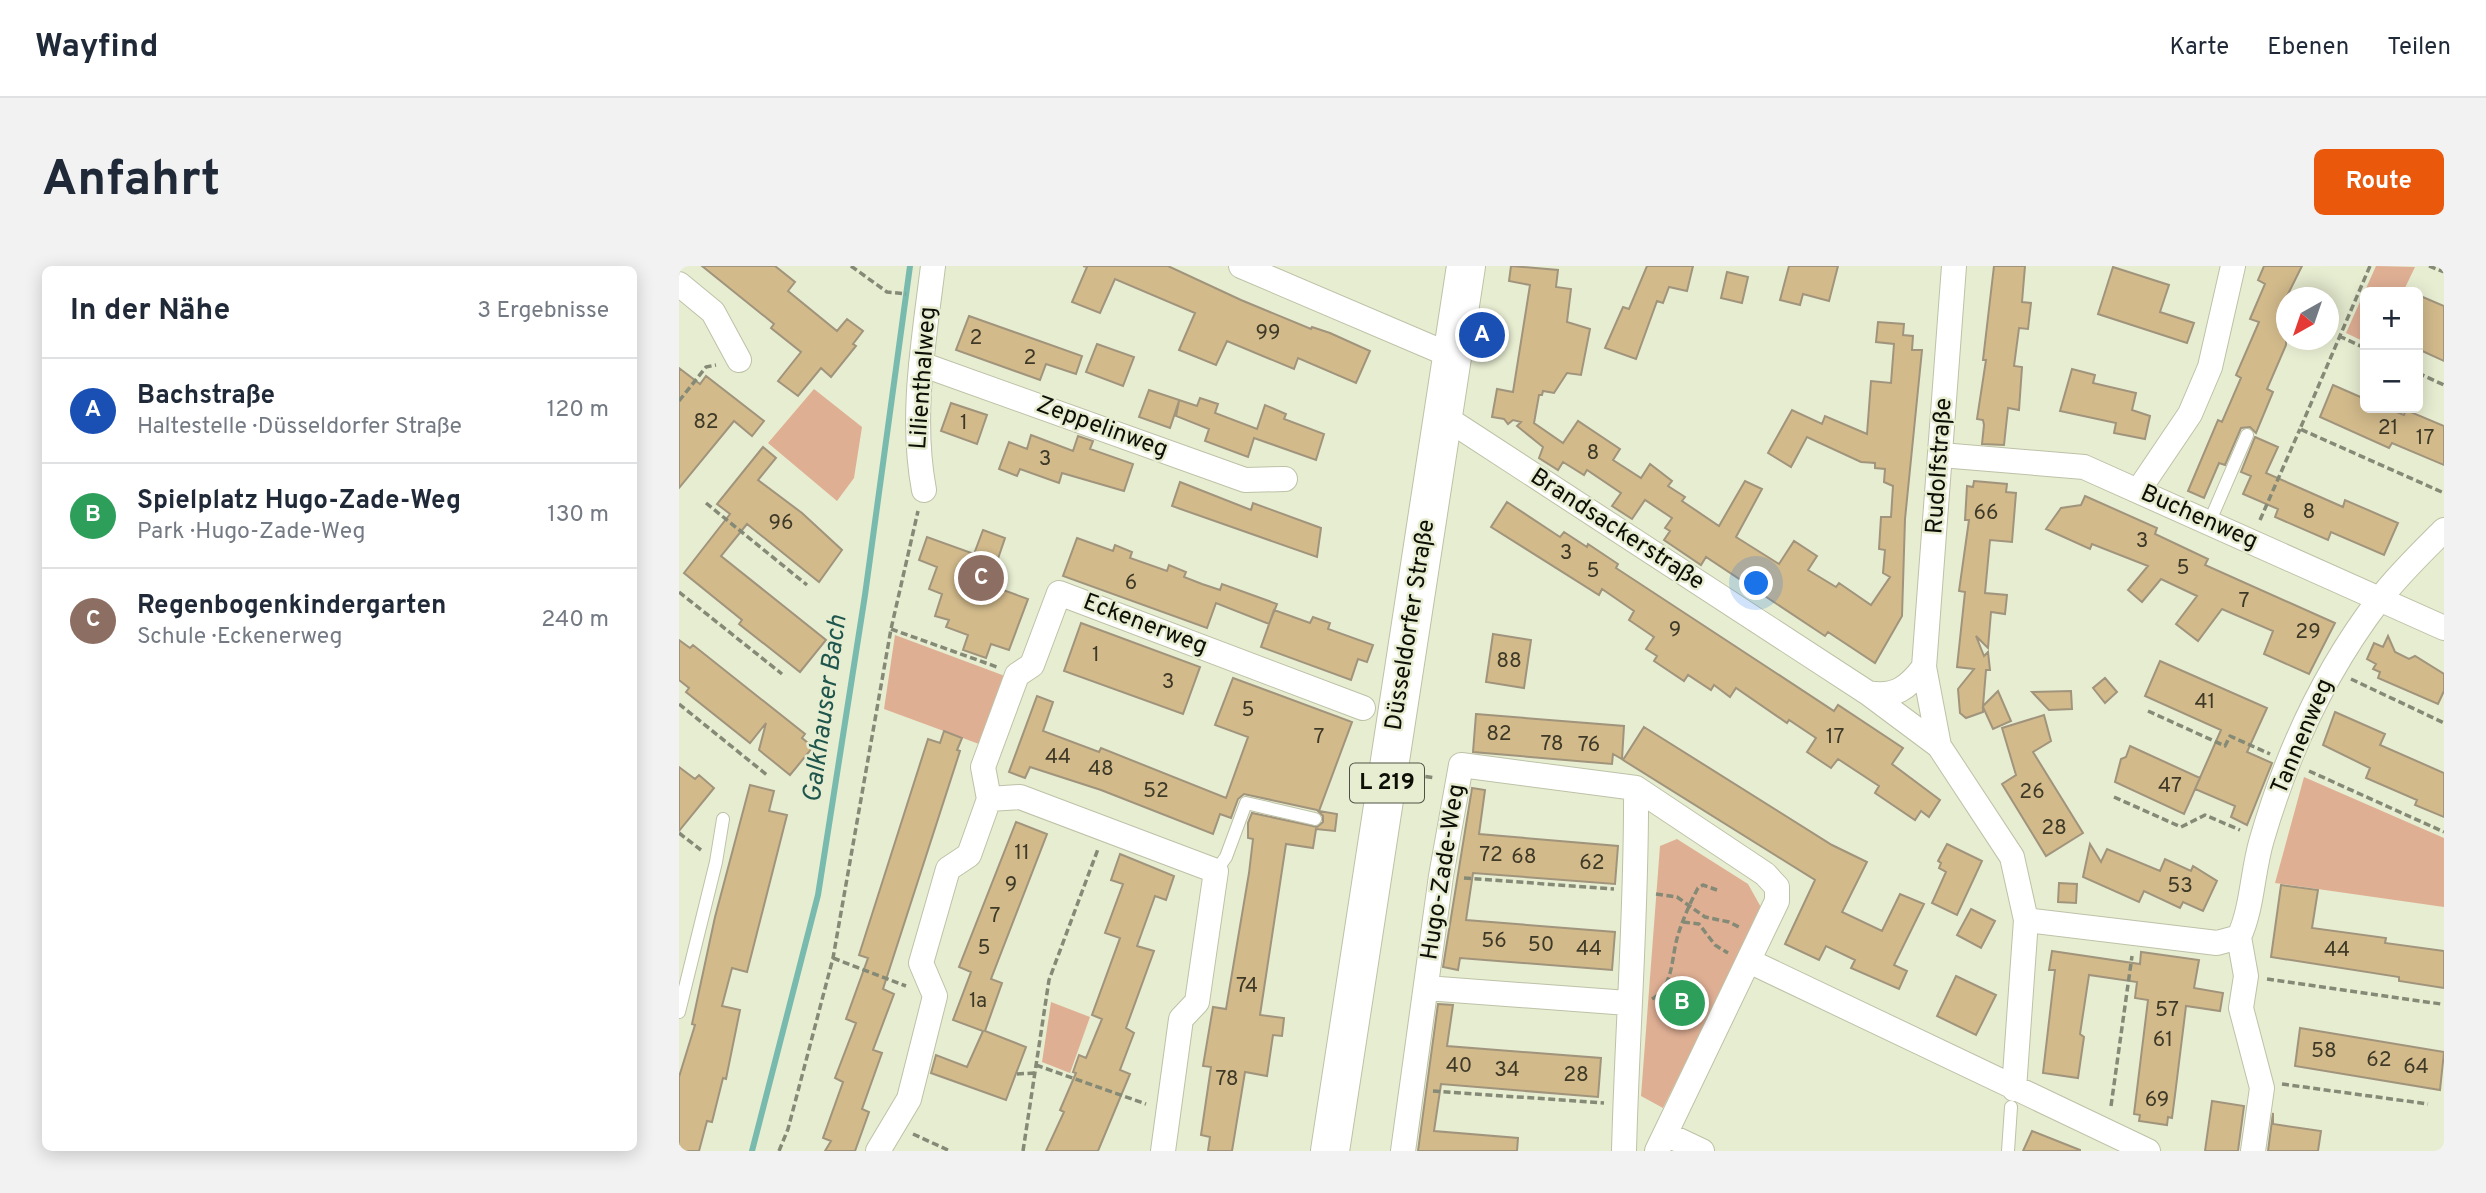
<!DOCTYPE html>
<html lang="de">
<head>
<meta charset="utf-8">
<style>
  body { margin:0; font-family:Overpass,sans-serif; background:#f2f2f3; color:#1f2937 }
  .controls { position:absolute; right:21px; top:21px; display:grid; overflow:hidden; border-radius:10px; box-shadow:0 4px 18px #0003 }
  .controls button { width:63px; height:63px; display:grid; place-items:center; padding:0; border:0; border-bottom:2px solid #e0e1e3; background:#fff; color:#1f2937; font:35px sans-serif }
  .compass { position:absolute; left:1597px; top:21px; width:63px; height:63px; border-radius:50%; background:#fff; box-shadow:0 4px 18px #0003; rotate:220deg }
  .you { position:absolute; left:1078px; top:318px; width:24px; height:24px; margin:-18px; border:5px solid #fff; border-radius:50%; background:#1a73e8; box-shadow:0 0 0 10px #1a73e833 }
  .badge { display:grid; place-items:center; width:46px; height:46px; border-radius:50%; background:#ea580c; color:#fff; font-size:23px; font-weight:700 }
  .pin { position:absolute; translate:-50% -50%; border:4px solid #fff; box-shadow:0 2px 7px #0006 }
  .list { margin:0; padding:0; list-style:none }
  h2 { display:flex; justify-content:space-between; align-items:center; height:91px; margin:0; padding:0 28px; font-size:30px }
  h2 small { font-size:23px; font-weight:400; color:#747a83 }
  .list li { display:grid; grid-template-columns:46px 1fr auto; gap:21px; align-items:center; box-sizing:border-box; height:105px; padding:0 28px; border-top:2px solid #e0e1e3 }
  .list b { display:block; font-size:26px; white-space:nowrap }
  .list p { margin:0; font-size:23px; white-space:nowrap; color:#747a83 }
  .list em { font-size:23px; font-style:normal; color:#747a83 }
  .map { position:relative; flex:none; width:1765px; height:885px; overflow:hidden; border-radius:10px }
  header { display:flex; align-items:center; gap:42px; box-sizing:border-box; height:98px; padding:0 35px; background:#fff; border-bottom:2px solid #e0e1e3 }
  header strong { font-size:33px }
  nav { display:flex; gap:38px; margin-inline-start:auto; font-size:24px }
  .intro { display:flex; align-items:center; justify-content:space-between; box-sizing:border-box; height:168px; padding:0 42px }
  h1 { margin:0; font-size:49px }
  .button { padding:18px 32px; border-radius:10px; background:#ea580c; color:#fff; font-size:24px; font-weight:700 }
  main { display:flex; gap:42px; padding:0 42px }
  aside { flex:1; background:#fff; border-radius:10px; box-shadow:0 4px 18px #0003 }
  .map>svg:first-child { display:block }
  .green { fill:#dfaf94 }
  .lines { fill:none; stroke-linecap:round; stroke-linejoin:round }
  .stream { stroke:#79baaf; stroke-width:6 }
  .building { fill:#d2ba8b; stroke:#a1947c; stroke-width:2 }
  .lane-casing { stroke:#bdc2a7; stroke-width:14 }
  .street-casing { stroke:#bdc2a7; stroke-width:26 }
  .primary-casing { stroke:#bdc2a7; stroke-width:40 }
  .path { stroke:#858a76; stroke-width:3.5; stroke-dasharray:7 3.5; stroke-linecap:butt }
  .lane { stroke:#fff; stroke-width:12 }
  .street { stroke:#fff; stroke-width:24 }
  .primary { stroke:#fff; stroke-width:38 }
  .labels { text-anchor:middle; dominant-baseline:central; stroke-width:5; stroke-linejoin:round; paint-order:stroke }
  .number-label { font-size:21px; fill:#3e3a27 }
  .shield { fill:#e7edd1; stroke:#4e5243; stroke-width:2 }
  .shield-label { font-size:23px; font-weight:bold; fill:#0d0f06 }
  .street-label { font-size:24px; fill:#0d0f06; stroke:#e7edd1 }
  .water-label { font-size:26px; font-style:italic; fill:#1e554d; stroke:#e7edd1 }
</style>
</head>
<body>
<header>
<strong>Wayfind</strong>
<nav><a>Karte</a><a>Ebenen</a><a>Teilen</a></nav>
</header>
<div class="intro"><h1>Anfahrt</h1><a class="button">Route</a></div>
<main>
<aside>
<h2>In der Nähe<small>3 Ergebnisse</small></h2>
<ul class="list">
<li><span class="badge" style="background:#1a4fb4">A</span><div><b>Bachstraße</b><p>Haltestelle · Düsseldorfer Straße</p></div><em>120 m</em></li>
<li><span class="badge" style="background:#2e9e5b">B</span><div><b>Spielplatz Hugo-Zade-Weg</b><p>Park · Hugo-Zade-Weg</p></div><em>130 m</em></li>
<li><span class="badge" style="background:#8d6e63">C</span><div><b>Regenbogenkindergarten</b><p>Schule · Eckenerweg</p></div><em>240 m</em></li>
</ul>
</aside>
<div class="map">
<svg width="1765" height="885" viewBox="0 0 1765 885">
  <rect width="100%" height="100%" fill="#e7edd1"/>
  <path class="green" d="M1697 0 1736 1 1724 26H1686V76L1667 67Z
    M135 123 183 161 175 212 158 235 89 177Z
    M216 369 326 410 300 478 205 443Z
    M1625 511 1765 572V641L1596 617Z
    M998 573 1069 618 1083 643 984 842 962 830 981 580Z
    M372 736 411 751 391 807 363 796Z"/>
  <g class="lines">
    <path class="stream" d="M73 885 139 629 186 329 231 0"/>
  </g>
  <path class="building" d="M23 0H96L116 16 109 25 158 65 168 53 184 65 174 78 177 80 152 111 142 102 119 130 99 115 122 86 92 62 95 58Z
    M404 0H489L562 34 632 63 633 61 651 67 691 85 677 117 619 92 615 103 548 75 537 99 500 84 516 47 436 13 421 47 393 36 408 1Z
    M832 0 879 4 877 21 892 23 888 56 911 63 902 109 888 107 875 127 864 125 863 129H860L855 157 884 177 899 155 941 183 934 194 962 212 971 198 993 215 989 220 1006 231 1003 235 1040 260 1066 215 1083 223 1057 271 1100 298 1115 275 1138 290 1129 304 1157 321 1160 317 1192 339 1211 311 1204 307 1206 284 1200 283 1202 251H1212L1214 220 1205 216 1206 203 1196 202V197L1182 196 1128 171 1112 201 1089 187 1113 144 1143 158 1146 150 1188 168 1192 115 1212 117 1215 78 1197 76 1199 56 1225 58 1224 69 1234 70 1233 84H1243L1226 253 1223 350 1196 397 1149 366 1146 370 1027 291 1022 299 985 274 991 265 986 262 993 252 966 234 953 253 933 240 942 227 908 204 905 209 884 196 879 204 860 192 864 181 838 160 842 156 834 154 829 158 825 153 813 151 818 123 834 126 851 19 830 15Z
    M968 0H1014L1008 25 990 21 984 37 978 35 957 93 926 82 944 41 950 43Z
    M1110 0H1159L1150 35 1124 28 1121 39 1101 34Z
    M1315 0H1346L1343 36 1352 37 1349 63 1340 62 1335 100 1343 101 1340 144 1329 142 1325 179 1303 178 1305 159 1304 154 1298 153 1307 94H1304Z
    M1585 0H1623L1607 32V79L1588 123 1594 126 1577 167 1571 161 1562 162 1546 199 1540 197 1525 232 1509 225 1539 154 1543 156 1562 112 1557 109 1580 56 1571 53 1586 18 1579 14Z
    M1434 1 1490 19 1481 46 1515 57 1508 77 1419 48Z
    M1048 6 1069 11 1063 37 1042 32Z
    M1739 29 1765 40V95L1739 83Z
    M290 50 403 90 397 108 367 98 361 114 277 84Z
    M418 78 455 91 444 120 407 106Z
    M0 102 21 118 27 110 85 155 73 170 55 155 0 222Z
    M1393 103 1416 109 1414 117 1457 127 1453 144 1471 150 1466 173 1435 167 1437 157 1381 145Z
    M1654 119 1686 133V142H1707L1725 149 1727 144 1765 160V199L1713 177 1710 182 1641 151Z
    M470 124 518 140 521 132 539 138 536 147 578 163 586 139 607 148 605 153 645 168 637 194 575 172 569 191 526 175 530 163 497 150 500 135 491 162 460 151Z
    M272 137 308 149 298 178 262 165Z
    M352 169 394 185 399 170 414 175 411 183 454 198 445 225 383 207 380 217 341 203 338 210 320 203 330 176 348 183Z
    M1576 171 1599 181 1587 207 1664 241 1666 234 1719 257 1705 289 1652 266 1649 274 1596 251 1599 243 1564 228 1572 210 1562 206Z
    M84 181 97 192 79 214 123 247 163 284 140 316 68 258 42 290 147 374 121 406 60 358 63 354 5 307 51 248 38 238Z
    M1295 215 1328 218 1327 226 1337 227 1333 276 1311 274 1306 327 1328 329 1326 348 1312 346 1309 382 1297 370 1305 390 1309 386 1311 404H1307L1304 440 1319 425 1332 455 1314 463 1304 441V446L1287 452 1281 447 1279 423 1295 403 1278 401 1286 326 1280 325 1290 254H1286L1288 220 1294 221Z
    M501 216 572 244 574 237 642 262 638 291 493 240Z
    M1406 230 1478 262 1476 268 1529 293 1526 299 1656 357 1630 408 1585 388 1594 365 1543 343 1519 375 1497 358 1518 330 1482 313 1463 336 1449 324 1469 300 1413 278 1411 283 1367 263 1382 242 1402 239Z
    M828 236 881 271 885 266 908 281 909 278 939 298 937 302 1155 445 1159 439 1224 482 1213 498 1261 534 1250 551 1242 545 1236 554 1196 527 1200 520 1159 493 1152 502 1128 486 1137 472 1110 454 1108 457 1057 422 1051 431 1035 419 1032 424 1009 409 1005 415 975 395 978 390 967 383 975 371 950 354 955 345 923 323 920 329 812 261Z
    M304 264 326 272 310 319 349 333 330 384 312 378 307 392 284 384 289 369 267 361 270 354 256 350 263 328 250 323 258 301 240 294 248 271 295 288Z
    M398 272 434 285 436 279 453 286 451 292 488 305 490 299 507 306 505 311 523 318 541 324 543 318 598 338 590 358 537 337 528 362 384 310Z
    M595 344 631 357 634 351 651 357 649 363 694 379 688 396 679 393 672 414 582 381Z
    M402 357 521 401 504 448 385 405Z
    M814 368 852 374 845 422 807 416Z
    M1709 370 1716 386 1730 393 1736 390 1765 408V425L1759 438 1699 412 1701 406 1694 403 1697 398 1688 393 1695 377 1704 381Z
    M0 374 11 382 14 379 126 468 123 472 134 481 111 509 80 484 87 457 71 477 7 426 10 422 0 414Z
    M1481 395 1588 442 1568 486 1593 497 1568 559 1552 551 1556 540 1516 523 1542 464 1466 430Z
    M554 412 673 456 640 545 658 548 656 565 637 563 634 582 607 578 581 749 605 752 603 770 594 769 588 810 566 806 553 885H529L531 871 522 869 532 801 524 800 534 741 547 743 570 607 574 573 569 572V557L573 547 638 561 644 556V550L638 544 565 528 559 533 552 552 541 548 534 568 422 524 351 501 346 512 330 506 358 430 374 436 364 465 420 486 422 482 547 532 569 471 536 459Z
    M1426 412 1438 426 1426 437 1414 422Z
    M1392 425 1393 443 1370 444 1353 426Z
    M1656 446 1706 468 1701 479 1765 507V551L1736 539 1738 534 1687 512 1691 502 1644 479Z
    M797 448 945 460 943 493 934 488 933 498 794 486Z
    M1365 449 1372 475 1354 486 1404 567 1367 590 1323 518 1337 509 1323 462Z
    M965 461 1153 579 1188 596 1163 646 1203 665 1221 628 1245 638 1215 699 1228 705 1220 723 1172 702 1176 694 1147 680 1140 694 1106 678 1136 614 944 494Z
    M265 465 283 472 278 484 281 485 204 723 215 728 194 784 203 787 183 843 190 846 176 885H146L152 875 144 872 164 816 156 812 177 757 167 753 189 692 180 689 249 473 261 477Z
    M1451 480 1521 512 1505 548 1436 516 1442 493 1447 491Z
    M0 501 16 513 20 509 35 522 0 565Z
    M71 519 95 525 90 545 108 549 68 706 53 702 43 740 61 744 47 813 44 812 33 856 28 855 20 885H0V811L16 759 13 758 36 651Z
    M793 522 806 524 800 568 939 580 936 618 794 607 787 654 936 666 933 704 781 692 779 704 764 701Z
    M337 556 368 568 312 713 323 717 306 765 347 781 327 834 252 807 257 789 288 801 304 765 274 754 292 706 280 701Z
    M1268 578 1303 595 1278 649 1253 637 1267 606 1260 602 1262 597 1259 595Z
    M1411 578 1422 596 1428 583 1481 605 1486 593 1512 605 1514 600 1538 615 1524 645 1504 636 1501 642 1465 625 1460 636 1404 611Z
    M441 588 495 610 487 634 476 630 458 680 475 685 447 762 455 767 441 804 451 808 419 885H367L385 846 381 844 397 807 394 806 400 789 407 792 423 753 413 749 441 672 426 667 444 618 432 614Z
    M1380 617 1398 618 1397 637 1379 636Z
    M1602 619 1639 624 1633 662 1707 672 1706 677 1765 685V722L1720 715V711L1592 691Z
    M1292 643 1316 655 1302 682 1278 669Z
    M1373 685 1461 698 1462 686 1520 694 1515 722 1544 727 1541 745 1507 740 1496 829 1493 852 1489 851 1488 859 1460 855 1461 849 1455 848 1469 734 1456 732 1458 716 1410 709 1401 768 1405 771 1399 812 1364 807 1376 704H1370Z
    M1277 710 1317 729 1297 769 1258 750Z
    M759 738 774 739 768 780 922 792 919 831 762 818 755 865 839 872 838 885H739Z
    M1621 762 1765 786 1761 824 1616 800Z
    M1533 835 1565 840 1559 885H1526Z
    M1594 847V858L1642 865 1639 885H1589Z
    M1353 865 1401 884V885H1344Z"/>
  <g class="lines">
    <defs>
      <path id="lane" d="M1530 257 1568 169
        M537 605 547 591 567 537 636 553
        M0 746 37 596 44 553
        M1329 885 1332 841"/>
      <path id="street" d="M562 0 773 90
        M0 18 34 46 60 94
        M242 98 566 214 606 213
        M764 150 1189 427 1260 480 1333 591 1347 654 1335 823
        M1262 189 1405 201 1765 362
        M245 224C231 150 245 74 254 0
        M1459 225 1511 148 1531 101 1554 0
        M1189 427C1216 432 1229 422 1245 401
        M1260 480 1245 401 1275 0
        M310 533 304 501 338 409 353 399 380 327 684 442
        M1347 654 1538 677 1560 671C1574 640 1573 606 1583 573 1608 487 1645 406 1700 334 1719 309 1743 286 1765 264
        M1560 671 1567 710 1562 742 1583 822 1574 885
        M1070 695 1469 885
        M747 722 949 737
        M987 868 1023 885
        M199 885 230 833 256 730 242 697 269 603 290 589 310 533 341 531 537 605 518 736 502 753 484 885
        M724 885 762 610 782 499 957 522 1086 608 1098 621V635L978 885
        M945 885C948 764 958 643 957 522"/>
      <path id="primary" d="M651 885 787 0"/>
    </defs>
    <use href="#lane" class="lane-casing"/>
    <use href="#street" class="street-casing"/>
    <use href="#primary" class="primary-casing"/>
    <path class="path" d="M172 0 208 26 227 28
      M1691 0 1621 163 1765 227
      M1750 0 1765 6
      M1660 70 1686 82
      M1739 107 1765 119
      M0 135 27 101 37 99
      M27 237 128 319
      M1581 254 1621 163
      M0 326 103 408
      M212 363 318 401
      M1672 413 1765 457
      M0 438 88 509
      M1469 445 1546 480 1551 470 1591 488
      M1630 505 1765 566
      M736 509 756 512
      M1435 531 1502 561 1526 549 1561 564
      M0 567 22 584
      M785 612 935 623
      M977 628 998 631 1026 651 1050 656 1062 662
      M1004 656 1020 658 1036 679 1049 687
      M154 692 227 720
      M1588 713 1762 738
      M973 733C995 721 992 691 999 669 1004 653 1011 637 1019 622L1024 619 1038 624
      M357 799 467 838
      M338 808 356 807
      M1603 818 1749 838
      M754 825 925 837
      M1432 840 1453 690
      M234 868 271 885
      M100 885 109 863 154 692 212 363 239 245
      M344 885 370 714 419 583"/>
    <use href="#lane" class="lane"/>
    <use href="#street" class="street"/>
    <use href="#primary" class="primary"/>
  </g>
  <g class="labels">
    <g class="number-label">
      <text x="589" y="67">99</text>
      <text x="297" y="72">2</text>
      <text x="351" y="92">2</text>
      <text x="27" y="156">82</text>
      <text x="285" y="157">1</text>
      <text x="1709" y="162">21</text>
      <text x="1746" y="172">17</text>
      <text x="914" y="187">8</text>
      <text x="366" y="193">3</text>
      <text x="1630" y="246">8</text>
      <text x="1307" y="247">66</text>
      <text x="102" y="257">96</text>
      <text x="1463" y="275">3</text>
      <text x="887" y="287">3</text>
      <text x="1504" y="302">5</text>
      <text x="914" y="305">5</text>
      <text x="452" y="317">6</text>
      <text x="1565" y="335">7</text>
      <text x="996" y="364">9</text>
      <text x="1629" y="366">29</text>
      <text x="417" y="389">1</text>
      <text x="830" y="395">88</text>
      <text x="489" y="416">3</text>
      <text x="1526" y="436">41</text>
      <text x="569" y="444">5</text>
      <text x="820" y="468">82</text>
      <text x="640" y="471">7</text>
      <text x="1156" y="471">17</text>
      <text x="873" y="478">78</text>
      <text x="910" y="479">76</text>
      <text x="379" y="491">44</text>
      <text x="422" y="503">48</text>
      <text x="1491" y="520">47</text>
      <text x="477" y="525">52</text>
      <text x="1353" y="526">26</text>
      <text x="1375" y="562">28</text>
      <text x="343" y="587">11</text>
      <text x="812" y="589">72</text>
      <text x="845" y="591">68</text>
      <text x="913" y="597">62</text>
      <text x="332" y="619">9</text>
      <text x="1501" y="620">53</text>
      <text x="316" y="650">7</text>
      <text x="815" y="675">56</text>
      <text x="862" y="679">50</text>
      <text x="305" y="682">5</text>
      <text x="910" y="683">44</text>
      <text x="1658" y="684">44</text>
      <text x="568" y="720">74</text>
      <text x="299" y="735">1a</text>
      <text x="1488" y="744">57</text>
      <text x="1484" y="774">61</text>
      <text x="1645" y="785">58</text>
      <text x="1700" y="794">62</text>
      <text x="780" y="800">40</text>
      <text x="1737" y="801">64</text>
      <text x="828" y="804">34</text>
      <text x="897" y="809">28</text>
      <text x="548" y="813">78</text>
      <text x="1478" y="834">69</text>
    </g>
    <rect class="shield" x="671" y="497.5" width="74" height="39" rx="5"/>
    <g class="shield-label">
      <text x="708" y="517">L 219</text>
    </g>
    <g class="street-label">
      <text transform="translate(245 112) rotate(-86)">Lilienthalweg</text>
      <text transform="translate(423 162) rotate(20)">Zeppelinweg</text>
      <text transform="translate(1261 200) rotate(-86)">Rudolfstraße</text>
      <text transform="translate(1520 252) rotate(24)">Buchenweg</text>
      <text transform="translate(938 264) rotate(33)">Brandsackerstraße</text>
      <text transform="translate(466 359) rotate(21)">Eckenerweg</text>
      <text transform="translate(732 359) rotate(-81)">Düsseldorfer Straße</text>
      <text transform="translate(1624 471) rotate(-67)">Tannenweg</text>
      <text transform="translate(765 606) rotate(-81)">Hugo-Zade-Weg</text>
    </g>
    <g class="water-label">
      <text transform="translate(147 443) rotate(-82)">Galkhauser Bach</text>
    </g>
  </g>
</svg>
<div class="controls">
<button>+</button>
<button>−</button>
</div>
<svg class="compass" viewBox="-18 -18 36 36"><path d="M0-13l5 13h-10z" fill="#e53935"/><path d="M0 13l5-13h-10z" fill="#747a83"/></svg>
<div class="you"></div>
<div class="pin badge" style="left:803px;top:69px;background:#1a4fb4">A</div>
<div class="pin badge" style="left:1003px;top:737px;background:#2e9e5b">B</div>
<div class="pin badge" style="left:302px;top:312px;background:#8d6e63">C</div>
</div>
</main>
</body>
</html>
